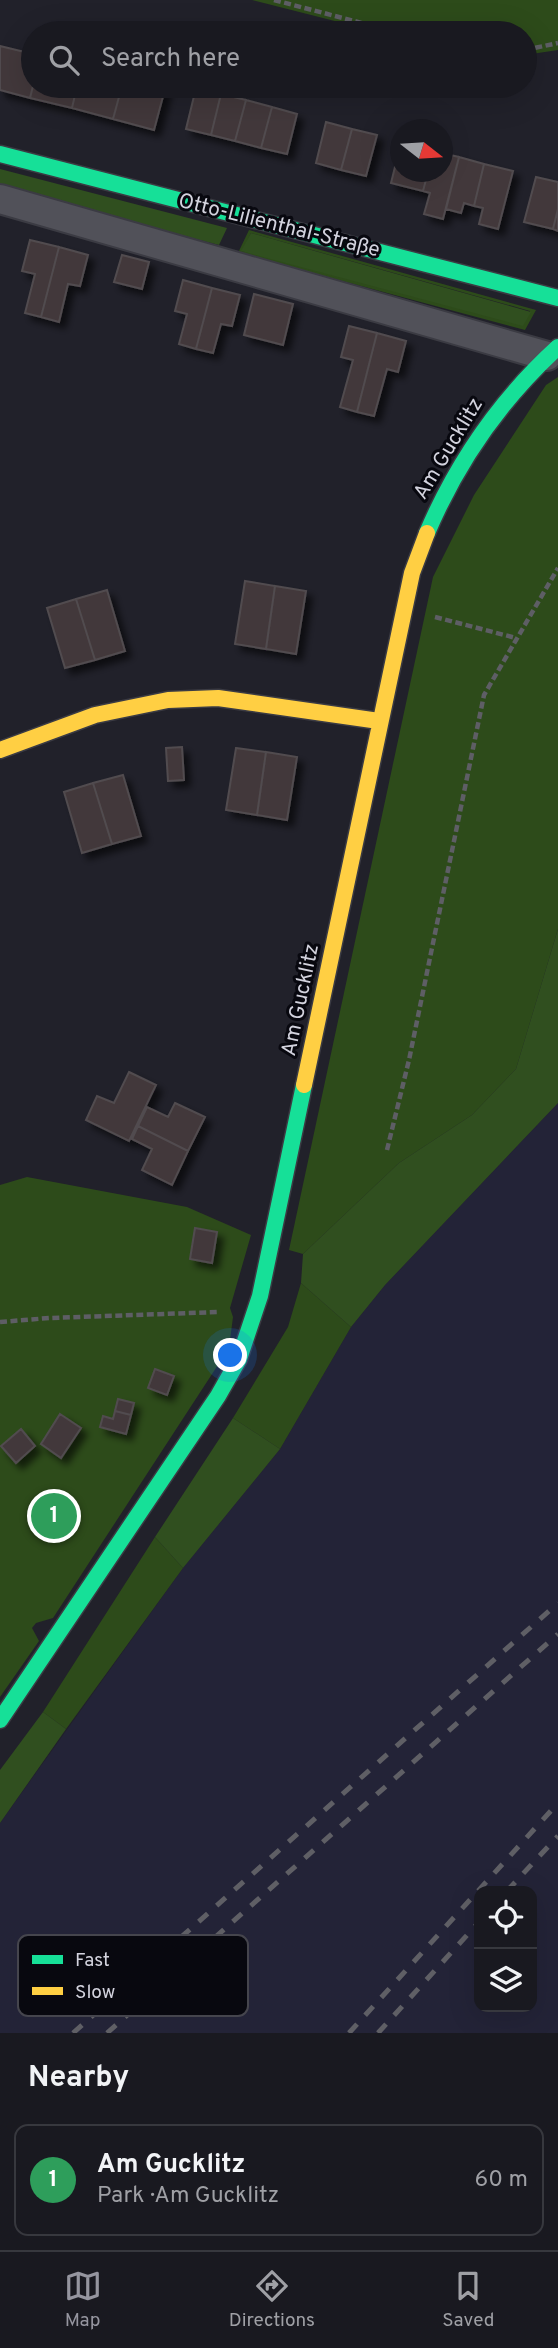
<!DOCTYPE html>
<html lang="en">
<head>
<meta charset="utf-8">
<style>
  body { margin:0; font-family:Overpass,sans-serif; background:#26262d; color:#f1f3f6 }
  .controls { position:absolute; right:21px; bottom:21px; display:grid; overflow:hidden; border-radius:14px; box-shadow:0 7px 28px #0002 }
  .controls button { width:63px; height:63px; display:grid; place-items:center; padding:0; border:0; border-bottom:2px solid #37383e; background:#191920; color:#f1f3f6; font:35px sans-serif }
  .compass { position:absolute; left:390px; top:119px; width:63px; height:63px; border-radius:50%; background:#191920; box-shadow:0 7px 28px #0002; rotate:107deg }
  .you { position:absolute; left:231px; top:1356px; width:24px; height:24px; margin:-18px; border:5px solid #fff; border-radius:50%; background:#1a73e8; box-shadow:0 0 0 10px #1a73e833 }
  .badge { display:grid; place-items:center; width:46px; height:46px; border-radius:50%; background:#95959f; color:#fff; font-size:23px; font-weight:700 }
  .pin { position:absolute; translate:-50% -50%; border:4px solid #fff; box-shadow:0 2px 7px #0006 }
  .list { margin:0; padding:0; list-style:none }
  h2 { display:flex; justify-content:space-between; align-items:center; height:91px; margin:0; padding:0 28px; font-size:30px }
  h2 small { font-size:23px; font-weight:400; color:#9fa0a5 }
  .list li { display:grid; grid-template-columns:46px 1fr auto; gap:21px; align-items:center; box-sizing:border-box; height:112px; margin:0 14px 14px; padding:0 14px; border:2px solid #37383e; border-radius:14px }
  .list b { display:block; font-size:26px; white-space:nowrap }
  .list p { margin:0; font-size:23px; white-space:nowrap; color:#9fa0a5 }
  .list em { font-size:23px; font-style:normal; color:#9fa0a5 }
  .icon { flex:none; width:38px; height:38px; fill:none; stroke:currentColor; stroke-width:2; stroke-linecap:round; stroke-linejoin:round }
  .map { position:relative; flex:none; width:558px; height:2033px; overflow:hidden }
  .search { position:absolute; background:#191920; box-shadow:0 7px 28px #0002; left:21px; right:21px; top:21px; height:77px; display:flex; align-items:center; gap:18px; box-sizing:border-box; padding:0 24px; border-radius:38px; color:#9fa0a5; font-size:26px }
  .sheet { height:217px; background:#191920 }
  nav { display:flex; justify-content:space-around; align-items:center; box-sizing:border-box; height:98px; border-top:2px solid #37383e; background:#191920; font-size:19px; color:#9fa0a5 }
  nav a { display:grid; justify-items:center; gap:4px }
  nav .on { color:#95959f }
  .map>svg:first-child { display:block }
  .built { fill:#232337; fill-rule:evenodd }
  .green { fill:#2d4b1a; fill-rule:evenodd }
  .forest { fill:#304f1f }
  .building { fill:#43383a; stroke:#514c4f; stroke-width:2; filter:url(#shadow) }
  .lines { fill:none; stroke-linecap:round; stroke-linejoin:round }
  .street-casing { stroke:#3b3b43; stroke-width:32 }
  .fast-casing { stroke:#3b3b43; stroke-width:19 }
  .slow-casing { stroke:#3b3b43; stroke-width:19 }
  .path { stroke:#5e5e65; stroke-width:4.5; stroke-dasharray:7 3.5; stroke-linecap:butt }
  .street { stroke:#515159; stroke-width:28 }
  .fast { stroke:#16e098; stroke-width:16 }
  .slow { stroke:#ffcf43; stroke-width:16 }
  .rail { stroke:#5f5f65; stroke-width:5; stroke-dasharray:12 12; stroke-linecap:butt }
  .labels { text-anchor:middle; dominant-baseline:central; stroke-width:6; stroke-linejoin:round; paint-order:stroke }
  .street-label { font-size:21px; fill:#d3d3de; stroke:#08080f }
  .key { fill:#08080f; stroke:#45454d; stroke-width:2 }
  .key-label { font-size:19px; fill:#d3d3de }
</style>
</head>
<body>
<div class="map">
<svg width="558" height="2033" viewBox="0 0 558 2033">
  <defs>
    <filter id="shadow"><feDropShadow dx="6" dy="6" stdDeviation="3.5" flood-color="#0009"/></filter>
  </defs>
  <rect width="100%" height="100%" fill="#21212a"/>
  <path class="built" d="M558 1103V2033H0V1823L183 1568 280 1449 351 1327 385 1285ZM479 1891H532V2007H479Z"/>
  <path class="green" d="M252 0H558V50L525 55V33H382Z
    M249 230 536 310 525 330 238 253ZM251 233 530 311V312L242 251Z
    M558 377V929L516 1069 472 1115 399 1163 303 1254 289 1250 433 577 474 495 546 385Z
    M27 1177 187 1207 251 1235 230 1308 233 1317 229 1348 53 1618 36 1623 32 1628 39 1641 0 1697V1185Z
    M301 1283 351 1327 280 1449 233 1418 288 1327Z
    M155 1537 183 1568 66 1729 43 1712Z"/>
  <path class="forest" d="M0 169 227 228 219 245 0 188Z
    M251 233 531 312 523 326 241 251Z
    M558 929V1103L385 1285 351 1327 301 1283 303 1254 399 1163 472 1115 516 1069Z
    M233 1418 280 1449 183 1568 155 1537Z
    M43 1712 66 1729 0 1823V1770Z"/>
  <path class="building" d="M0 46 33 54V86L30 98 0 90Z
    M33 86H77L72 108 30 98Z
    M77 86H122L113 119 72 108Z
    M122 86H153L165 89 154 130 113 119Z
    M196 88 221 94 211 135 186 129Z
    M221 94 246 100 235 141 211 135Z
    M246 100 272 107 261 148 235 141Z
    M272 107 297 114 287 154 261 148Z
    M326 122 352 129 341 170 316 163Z
    M352 129 377 135 366 176 341 170Z
    M400 147V172H428L423 191 391 183Z
    M442 153 459 157 443 219 424 214 430 193 423 191 428 172H442Z
    M459 157 484 164 474 206 464 203 461 213 446 209Z
    M484 164 513 171 498 229 479 224 483 208 474 206Z
    M536 177 558 182V209L553 229 524 222Z
    M558 209V231L553 229Z
    M30 240 59 247 41 317 25 313 35 274 22 271Z
    M59 247 88 255 80 286 68 284 59 322 41 317Z
    M122 255 149 262 142 289 114 282Z
    M183 280 212 288 196 349 179 344 187 314 175 311Z
    M212 288 240 295 232 326 221 324 213 353 196 349Z
    M254 294 293 304 283 345 244 335Z
    M349 326 377 333 357 412 340 407 353 360 341 357Z
    M377 333 406 341 398 372 387 369 374 416 357 412Z
    M245 581 275 586 266 649 235 644Z
    M275 586 306 591 296 654 266 649Z
    M107 590 125 651 95 660 76 599Z
    M76 599 95 660 65 668 47 608Z
    M182 747 184 780 168 781 166 748Z
    M236 748 266 752 257 815 226 810Z
    M266 752 297 757 287 820 257 815Z
    M123 775 141 836 112 844 93 783Z
    M93 783 112 844 82 853 64 792Z
    M129 1072 156 1085 129 1141 86 1120 97 1096 114 1103Z
    M175 1103 205 1117 188 1151 138 1126 147 1107 168 1117Z
    M138 1126 188 1151 172 1185 142 1170 152 1149 132 1139Z
    M195 1228 217 1232 212 1263 190 1259Z
    M155 1369 174 1376 167 1395 148 1388Z
    M118 1399 134 1403 131 1415 115 1411Z
    M115 1411 131 1415 126 1434 100 1427 103 1416 113 1419Z
    M60 1414 81 1428 61 1458 41 1444Z
    M21 1429 35 1446 16 1463 1 1446Z"/>
  <g class="lines">
    <defs>
      <path id="street" d="M0 199 547 356"/>
      <path id="fast" d="M0 154 558 298
        M427 533C458 460 500 400 558 347
        M0 1720 218 1396 239 1359 260 1296 304 1085"/>
      <path id="slow" d="M0 750 95 715 168 700 218 698 379 721
        M304 1085 412 573 427 533"/>
    </defs>
    <use href="#street" class="street-casing"/>
    <use href="#fast" class="fast-casing"/>
    <use href="#slow" class="slow-casing"/>
    <path class="path" d="M274 0 400 33
      M525 50 558 43
      M435 617 516 638
      M387 1150 409 1060 484 695 558 568
      M0 1322 49 1318 219 1312"/>
    <use href="#street" class="street"/>
    <use href="#fast" class="fast"/>
    <use href="#slow" class="slow"/>
    <path class="rail" d="M507 1891 558 1836
      M73 2033 558 1603
      M107 2033 558 1634
      M349 2033 558 1803
      M378 2033 479 1922"/>
  </g>
  <g class="labels">
    <g class="street-label">
      <text transform="translate(279 226) rotate(14)">Otto-Lilienthal-Straße</text>
      <text transform="translate(449 449) rotate(-59)">Am Gucklitz</text>
      <text transform="translate(301 1000) rotate(-78)">Am Gucklitz</text>
    </g>
  </g>
  <rect x="18" y="1935" width="230" height="81" rx="10" class="key"/>
  <rect x="32" y="1955" width="31" height="9" fill="#16e098"/>
  <rect x="32" y="1987" width="31" height="8" fill="#ffcf43"/>
  <g class="key-label">
    <text x="75" y="1966">Fast</text>
    <text x="75" y="1998">Slow</text>
  </g>
</svg>
<div class="controls">
<button><svg class="icon" aria-label="locate" viewBox="0 0 24 24"><circle cx="12" cy="12" r="6"/><path d="M12 2v4M12 18v4M2 12h4M18 12h4"/></svg></button>
<button><svg class="icon" aria-label="layers" viewBox="0 0 24 24"><path d="M12 4l9 5-9 5-9-5zM3 14l9 5 9-5"/></svg></button>
</div>
<svg class="compass" viewBox="-18 -18 36 36"><path d="M0-13l5 13h-10z" fill="#e53935"/><path d="M0 13l5-13h-10z" fill="#9fa0a5"/></svg>
<div class="you"></div>
<div class="pin badge" style="left:54px;top:1516px;background:#2e9e5b">1</div>
<div class="search"><svg class="icon" aria-label="search" viewBox="0 0 24 24"><circle cx="10" cy="10" r="6"/><path d="M15 15l6 6"/></svg>Search here</div>
</div>
<section class="sheet">
<h2>Nearby<small></small></h2>
<ul class="list">
<li><span class="badge" style="background:#2e9e5b">1</span><div><b>Am Gucklitz</b><p>Park · Am Gucklitz</p></div><em>60 m</em></li>
</ul>
</section>
<nav>
<a class="on"><svg class="icon" aria-label="map" viewBox="0 0 24 24"><path d="M3 6l6-2 6 2 6-2v14l-6 2-6-2-6 2zM9 4v14M15 6v14"/></svg>Map</a>
<a><svg class="icon" aria-label="directions" viewBox="0 0 24 24"><path d="M12 3l9 9-9 9-9-9zM9 14v-3h6M13 9l2 2-2 2"/></svg>Directions</a>
<a><svg class="icon" aria-label="saved" viewBox="0 0 24 24"><path d="M7 4h10v16l-5-4-5 4z"/></svg>Saved</a>
</nav>
</body>
</html>
